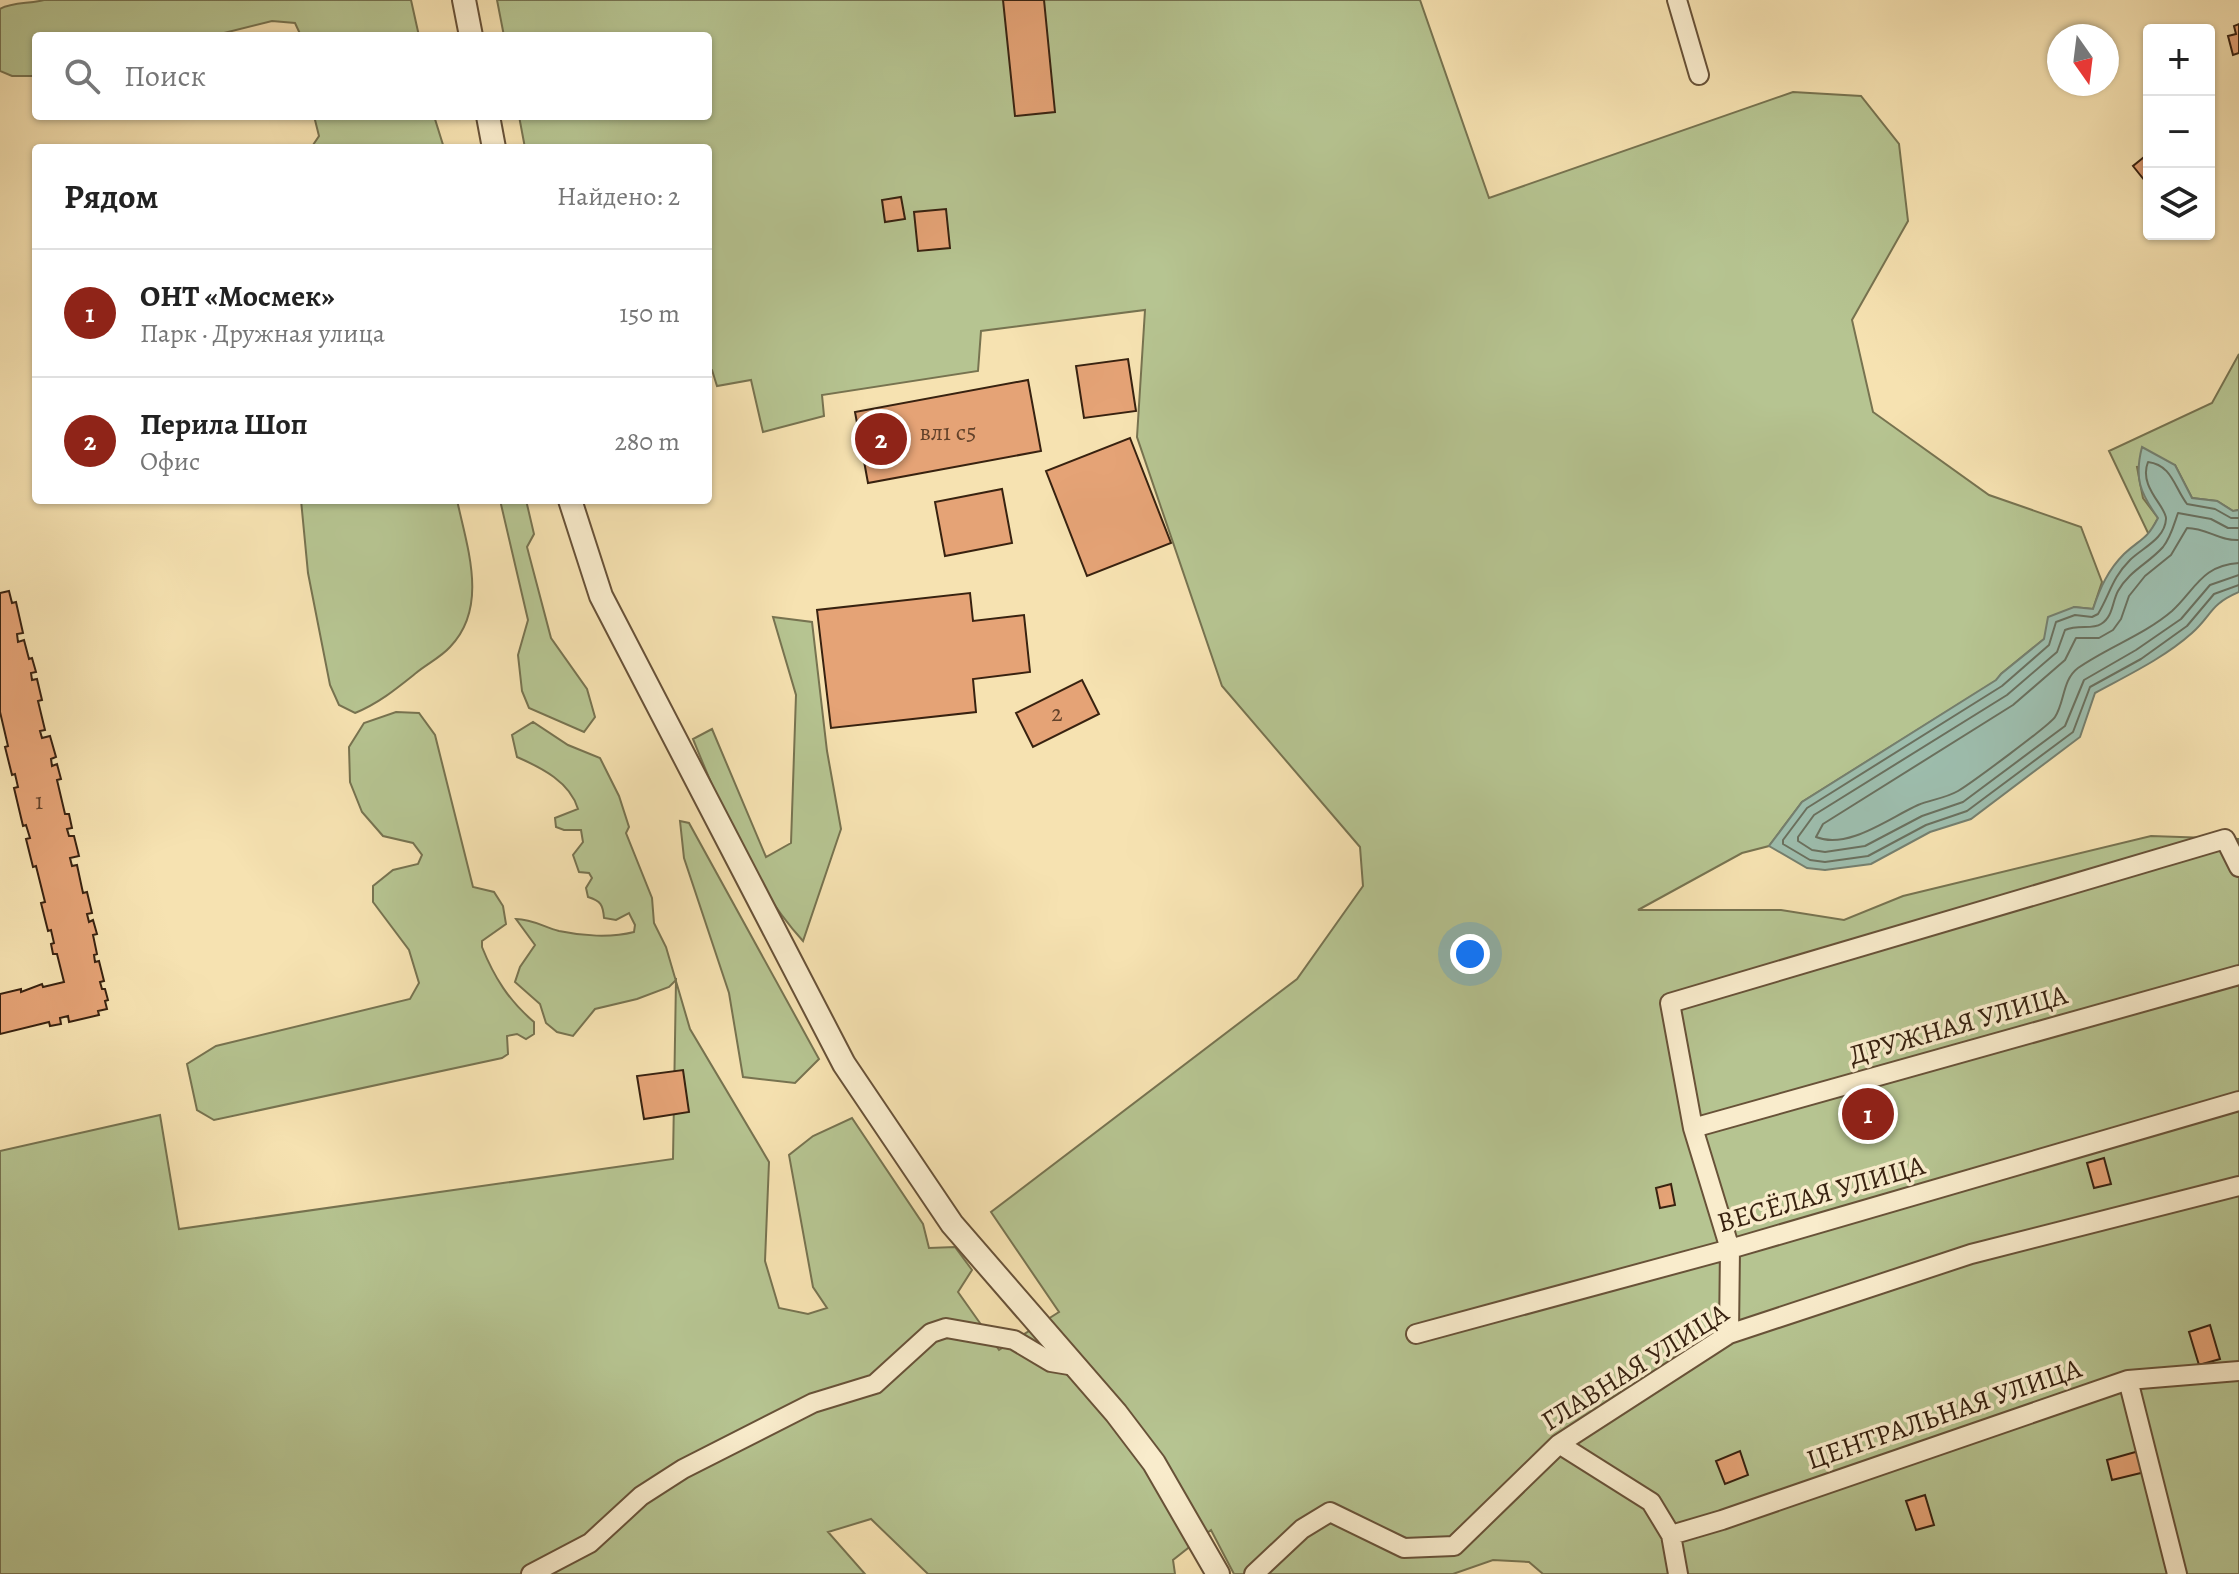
<!DOCTYPE html>
<html lang="ru">
<head>
<meta charset="utf-8">
<style>
  body { margin:0; font-family:Alegreya,serif; background:#f6f6f6; color:#222 }
  .controls { position:absolute; right:24px; top:24px; display:grid; overflow:hidden; border-radius:8px; box-shadow:0 2px 6px #0004 }
  .controls button { width:72px; height:72px; display:grid; place-items:center; padding:0; border:0; border-bottom:2px solid #e0e0e0; background:#fff; color:#222; font:40px sans-serif }
  .compass { position:absolute; left:2047px; top:24px; width:72px; height:72px; border-radius:50%; background:#fff; box-shadow:0 2px 6px #0004; rotate:166deg }
  .you { position:absolute; left:1470px; top:954px; width:28px; height:28px; margin:-20px; border:6px solid #fff; border-radius:50%; background:#1a73e8; box-shadow:0 0 0 12px #1a73e833 }
  .badge { display:grid; place-items:center; width:52px; height:52px; border-radius:50%; background:#8f2418; color:#fff; font-size:26px; font-weight:700 }
  .pin { position:absolute; translate:-50% -50%; border:4px solid #fff; box-shadow:0 2px 8px #0006 }
  .list { margin:0; padding:0; list-style:none }
  h2 { display:flex; justify-content:space-between; align-items:center; height:104px; margin:0; padding:0 32px; font-size:34px }
  h2 small { font-size:26px; font-weight:400; color:#767676 }
  .list li { display:grid; grid-template-columns:52px 1fr auto; gap:24px; align-items:center; box-sizing:border-box; height:128px; padding:0 32px; border-top:2px solid #e0e0e0 }
  .list b { display:block; font-size:30px; white-space:nowrap }
  .list p { margin:0; font-size:26px; white-space:nowrap; color:#767676 }
  .list em { font-size:26px; font-style:normal; color:#767676 }
  .icon { flex:none; width:44px; height:44px; fill:none; stroke:currentColor; stroke-width:2; stroke-linecap:round; stroke-linejoin:round }
  .map { position:relative; flex:none; width:2239px; height:1574px; overflow:hidden }
  .search { position:absolute; background:#fff; box-shadow:0 2px 6px #0004; left:32px; top:32px; width:680px; height:88px; display:flex; align-items:center; gap:20px; box-sizing:border-box; padding:0 28px; border-radius:8px; color:#767676; font-size:30px }
  .panel { position:absolute; background:#fff; box-shadow:0 2px 6px #0004; left:32px; top:144px; width:680px; height:360px; border-radius:8px }
  .map>svg:first-child { display:block }
  .green { fill:#b6c491; stroke:#777350; stroke-width:2 }
  .water { fill:#9dbdad; stroke:#757f6e; stroke-width:2 }
  .lines { fill:none; stroke-linecap:round; stroke-linejoin:round }
  .shore { stroke:#6a705e; stroke-width:2 }
  .building { fill:#e5a376; stroke:#382210; stroke-width:2 }
  .minor-casing { stroke:#685238; stroke-width:22 }
  .tertiary-casing { stroke:#685238; stroke-width:26 }
  .minor { stroke:#f9eccc; stroke-width:18 }
  .tertiary { stroke:#f9eccc; stroke-width:22 }
  .labels { text-anchor:middle; dominant-baseline:central; stroke-width:7; stroke-linejoin:round; paint-order:stroke }
  .number-label { font-size:24px; fill:#63422a }
  .street-label { font-size:28px; fill:#382210; stroke:#f9eccc }
</style>
</head>
<body>
<div class="map">
<svg width="2239" height="1574" viewBox="0 0 2239 1574">
  <rect width="100%" height="100%" fill="#f6e2b1"/>
  <filter id="stains"><feTurbulence type="fractalNoise" baseFrequency=".0025" numOctaves="4"/><feColorMatrix values="0 0 0 0 .2 0 0 0 0 .09 0 0 0 0 .02 0 0 0 .5 -.17"/></filter>
  <radialGradient id="worn" r=".72"><stop offset=".6" stop-color="#630" stop-opacity="0"/><stop offset="1" stop-color="#630" stop-opacity=".3"/></radialGradient>
  <path class="green" d="M44 0H411L419 36H301L295 23 272 21 212 36H36V76H12L0 71V9C12 2 29 4 44 0Z
    M497 0H1420L1489 198 1793 92 1861 96 1899 144 1908 221 1852 320 1873 412 1989 495 2081 527 2102 582 2093 609 2074 607 2044 639 2001 674 1997 680 1802 802 1769 846 1742 853 1638 910H1781L1844 920 1903 896 2151 836 2239 839V1574H1543L1529 1562 1493 1560 1453 1574H1234L1211 1530 1173 1560 1175 1574H928L871 1519 828 1532 865 1574H0V1151L160 1115 179 1229 673 1159 676 980 669 987 637 999 595 1009 573 1036 557 1032 546 1023 540 1004 515 982 520 967 535 945 516 919C532 919 544 927 559 931 582 936 611 938 634 932L635 925 629 913 616 920 604 918C603 905 601 901 588 897L586 888 592 878 589 873 579 872 573 855 583 842 581 830H564L556 827 555 818 578 809C570 782 542 768 517 757L512 735 533 722 568 745 600 758 619 796 629 827 626 833 652 898 654 923 666 947 690 1029 769 1162 765 1261 779 1308 808 1314 827 1308 813 1287 789 1155 813 1136 852 1118 923 1224 929 1248 955 1247 972 1270 958 1292 999 1350 1059 1312 991 1212 1297 979 1363 886 1360 847 1222 686 1137 437 1145 310 981 331 978 371 822 395 824 416 763 432 751 380 717 386 712 370 708 369V148H525L519 116H708V36H504Z
    M314 116H434L444 148H311L319 136Z
    M2239 354V510L2233 511 2217 501 2192 498 2175 465 2137 467 2143 498 2158 518 2149 535 2109 451 2212 403Z
    M301 500H457C467 547 489 607 450 647 441 657 427 664 416 673 396 689 379 703 355 713L339 705 330 685 308 573Z
    M500 500H526L534 534 527 547 551 638 587 689 595 717 584 732 529 708 522 691 518 655 528 620Z
    M773 617 812 622 827 751 841 829 803 941C751 884 722 810 693 739L712 729 766 857 791 843 796 695Z
    M396 712 419 713 435 735 473 887 494 892 503 906 506 924 482 941V947C494 977 509 1001 534 1022V1034L526 1039 517 1034 507 1036 508 1054 502 1058 214 1120 197 1110 187 1064 216 1046 410 999 419 983 409 950 373 902V886L393 870 418 864 422 855 413 843 383 836 362 812 350 782 349 747 364 723Z
    M680 821 689 823 819 1059 795 1083 743 1077 729 993 684 858Z"/>
  <path class="water" d="M2142 447 2175 465 2192 498 2217 501 2233 511 2239 510V592C2209 605 2213 614 2192 633 2164 658 2128 675 2095 693L2080 737 1971 819 1930 832 1871 864 1825 870 1807 868 1769 846 1802 802 1996 680 2001 674 2044 639 2048 617 2074 607 2093 609C2100 588 2108 570 2124 554 2141 538 2146 541 2158 518 2140 493 2134 478 2142 447Z"/>
  <g class="lines">
    <path class="shore" d="M2239 518H2231L2215 509 2187 504C2174 487 2172 465 2148 462 2138 487 2167 507 2166 519 2165 539 2142 548 2130 560 2112 578 2110 594 2098 614L2092 617 2075 615 2056 622 2049 645 2002 686 1807 808 1783 840V844L1810 860 1825 862 1868 856 1926 825 1967 811 2073 732 2090 687 2141 659 2187 626 2214 594 2239 585
      M2239 528H2228L2211 519 2178 513C2174 524 2171 537 2163 547 2149 563 2129 571 2118 591 2112 602 2113 617 2101 624 2092 630 2078 624 2065 630L2057 652 2007 695 1814 815 1798 837V841L1812 850 1825 852 1865 846 1922 816 1963 802 2065 726 2084 680 2136 650 2181 619 2210 585 2239 575
      M2239 540C2219 541 2207 528 2187 528L2171 555 2145 576 2129 596 2121 619 2113 630 2099 638H2076L2065 660 2013 705 1823 824 1816 837C1848 850 1889 818 1918 805 1930 800 1946 798 1958 791 1970 784 2050 725 2055 717 2065 702 2062 680 2078 668 2108 647 2144 635 2172 611 2195 590 2202 565 2239 563"/>
  </g>
  <path class="building" d="M1003 0H1044L1055 112 1015 116Z
    M2239 24V53L2233 55 2228 36 2236 34 2234 26Z
    M2149 153V186L2133 166Z
    M901 197 905 219 885 222 882 200Z
    M946 209 950 248 918 251 914 212Z
    M1128 359 1136 411 1084 418 1076 366Z
    M1028 380 1041 451 868 483 855 412Z
    M1130 438 1171 543 1087 576 1046 471Z
    M1002 489 1012 543 945 556 935 502Z
    M9 591 12 603 16 602 23 633 17 634 18 642 24 640 29 659 32 658 36 672 31 673 32 680 37 679 42 700 38 701 45 730 40 731 42 738 50 736 56 757 51 759 52 766 57 764 61 779 57 780 65 814H69L72 828 67 829 69 836H74L79 856 70 858 72 866 77 865 83 893 87 892 92 913 87 914 89 922 93 920 97 934 93 935 97 954 94 955 95 962 99 961 104 981 100 982 102 989H105L108 1000 105 1001 107 1009 98 1011 99 1015 69 1022 68 1016 60 1018 61 1024 50 1026 49 1022 0 1034V994L21 989V992L42 984 43 987 64 982 57 954H53L51 944 54 943 51 930 48 931 41 903 45 902 36 866 33 867 26 839 30 838 26 825 23 826 14 788 18 787 15 774 12 775 5 747 8 746 0 712V593Z
    M970 593 973 621 1024 615 1030 672 973 679 976 712 831 728 817 610Z
    M1082 680 1099 714 1033 747 1016 713Z
    M683 1070 689 1112 644 1119 637 1076Z
    M2104 1158 2111 1184 2094 1188 2087 1163Z
    M1671 1184 1675 1205 1660 1208 1656 1188Z
    M2210 1325 2220 1359 2199 1365 2189 1332Z
    M1740 1451 1748 1475 1725 1484 1716 1461Z
    M2139 1451 2145 1472 2112 1480 2107 1460Z
    M1925 1495 1934 1525 1916 1530 1906 1501Z"/>
  <g class="lines">
    <defs>
      <path id="minor" d="M1677 0 1699 75
        M1693 1128 2239 975
        M1416 1334 1730 1249 2239 1101
        M1729 1334 1730 1249 1693 1128 1670 1003 2225 839 2239 867
        M2128 1380 2177 1574
        M1559 1444 1651 1502 1671 1535 1678 1574
        M1671 1535 1722 1520 2128 1380 2239 1371
        M531 1574 590 1543 641 1496 683 1469 813 1403 875 1384 931 1333 946 1328 1014 1340 1051 1362 1075 1366
        M1254 1574 1302 1529 1330 1512 1404 1548 1454 1546 1559 1444 1729 1334 1971 1254 2239 1186"/>
      <path id="tertiary" d="M464 0 471 36
        M488 116 494 148
        M570 500 601 596 844 1064 952 1224 1116 1413 1154 1463 1218 1574"/>
    </defs>
    <use href="#minor" class="minor-casing"/>
    <use href="#tertiary" class="tertiary-casing"/>
    <use href="#minor" class="minor"/>
    <use href="#tertiary" class="tertiary"/>
  </g>
  <g class="labels">
    <g class="number-label">
      <text x="948" y="432">вл1 с5</text>
      <text x="1057" y="713">2</text>
      <text x="39" y="801">1</text>
    </g>
    <g class="street-label">
      <text transform="translate(1958 1025) rotate(-16)">ДРУЖНАЯ УЛИЦА</text>
      <text transform="translate(1821 1194) rotate(-16)">ВЕСЁЛАЯ УЛИЦА</text>
      <text transform="translate(1635 1367) rotate(-32)">ГЛАВНАЯ УЛИЦА</text>
      <text transform="translate(1944 1414) rotate(-19)">ЦЕНТРАЛЬНАЯ УЛИЦА</text>
    </g>
  </g>
  <rect width="100%" height="100%" filter="url(#stains)"/>
  <rect width="100%" height="100%" fill="url(#worn)"/>
</svg>
<div class="controls">
<button>+</button>
<button>−</button>
<button><svg class="icon" aria-label="layers" viewBox="0 0 24 24"><path d="M12 4l9 5-9 5-9-5zM3 14l9 5 9-5"/></svg></button>
</div>
<svg class="compass" viewBox="-18 -18 36 36"><path d="M0-13l5 13h-10z" fill="#e53935"/><path d="M0 13l5-13h-10z" fill="#767676"/></svg>
<div class="you"></div>
<div class="pin badge" style="left:1868px;top:1114px">1</div>
<div class="pin badge" style="left:881px;top:439px">2</div>
<div class="search"><svg class="icon" aria-label="search" viewBox="0 0 24 24"><circle cx="10" cy="10" r="6"/><path d="M15 15l6 6"/></svg>Поиск</div>
<section class="panel">
<h2>Рядом<small>Найдено: 2</small></h2>
<ul class="list">
<li><span class="badge">1</span><div><b>ОНТ «Мосмек»</b><p>Парк · Дружная улица</p></div><em>150 m</em></li>
<li><span class="badge">2</span><div><b>Перила Шоп</b><p>Офис</p></div><em>280 m</em></li>
</ul>
</section>
</div>
</body>
</html>
